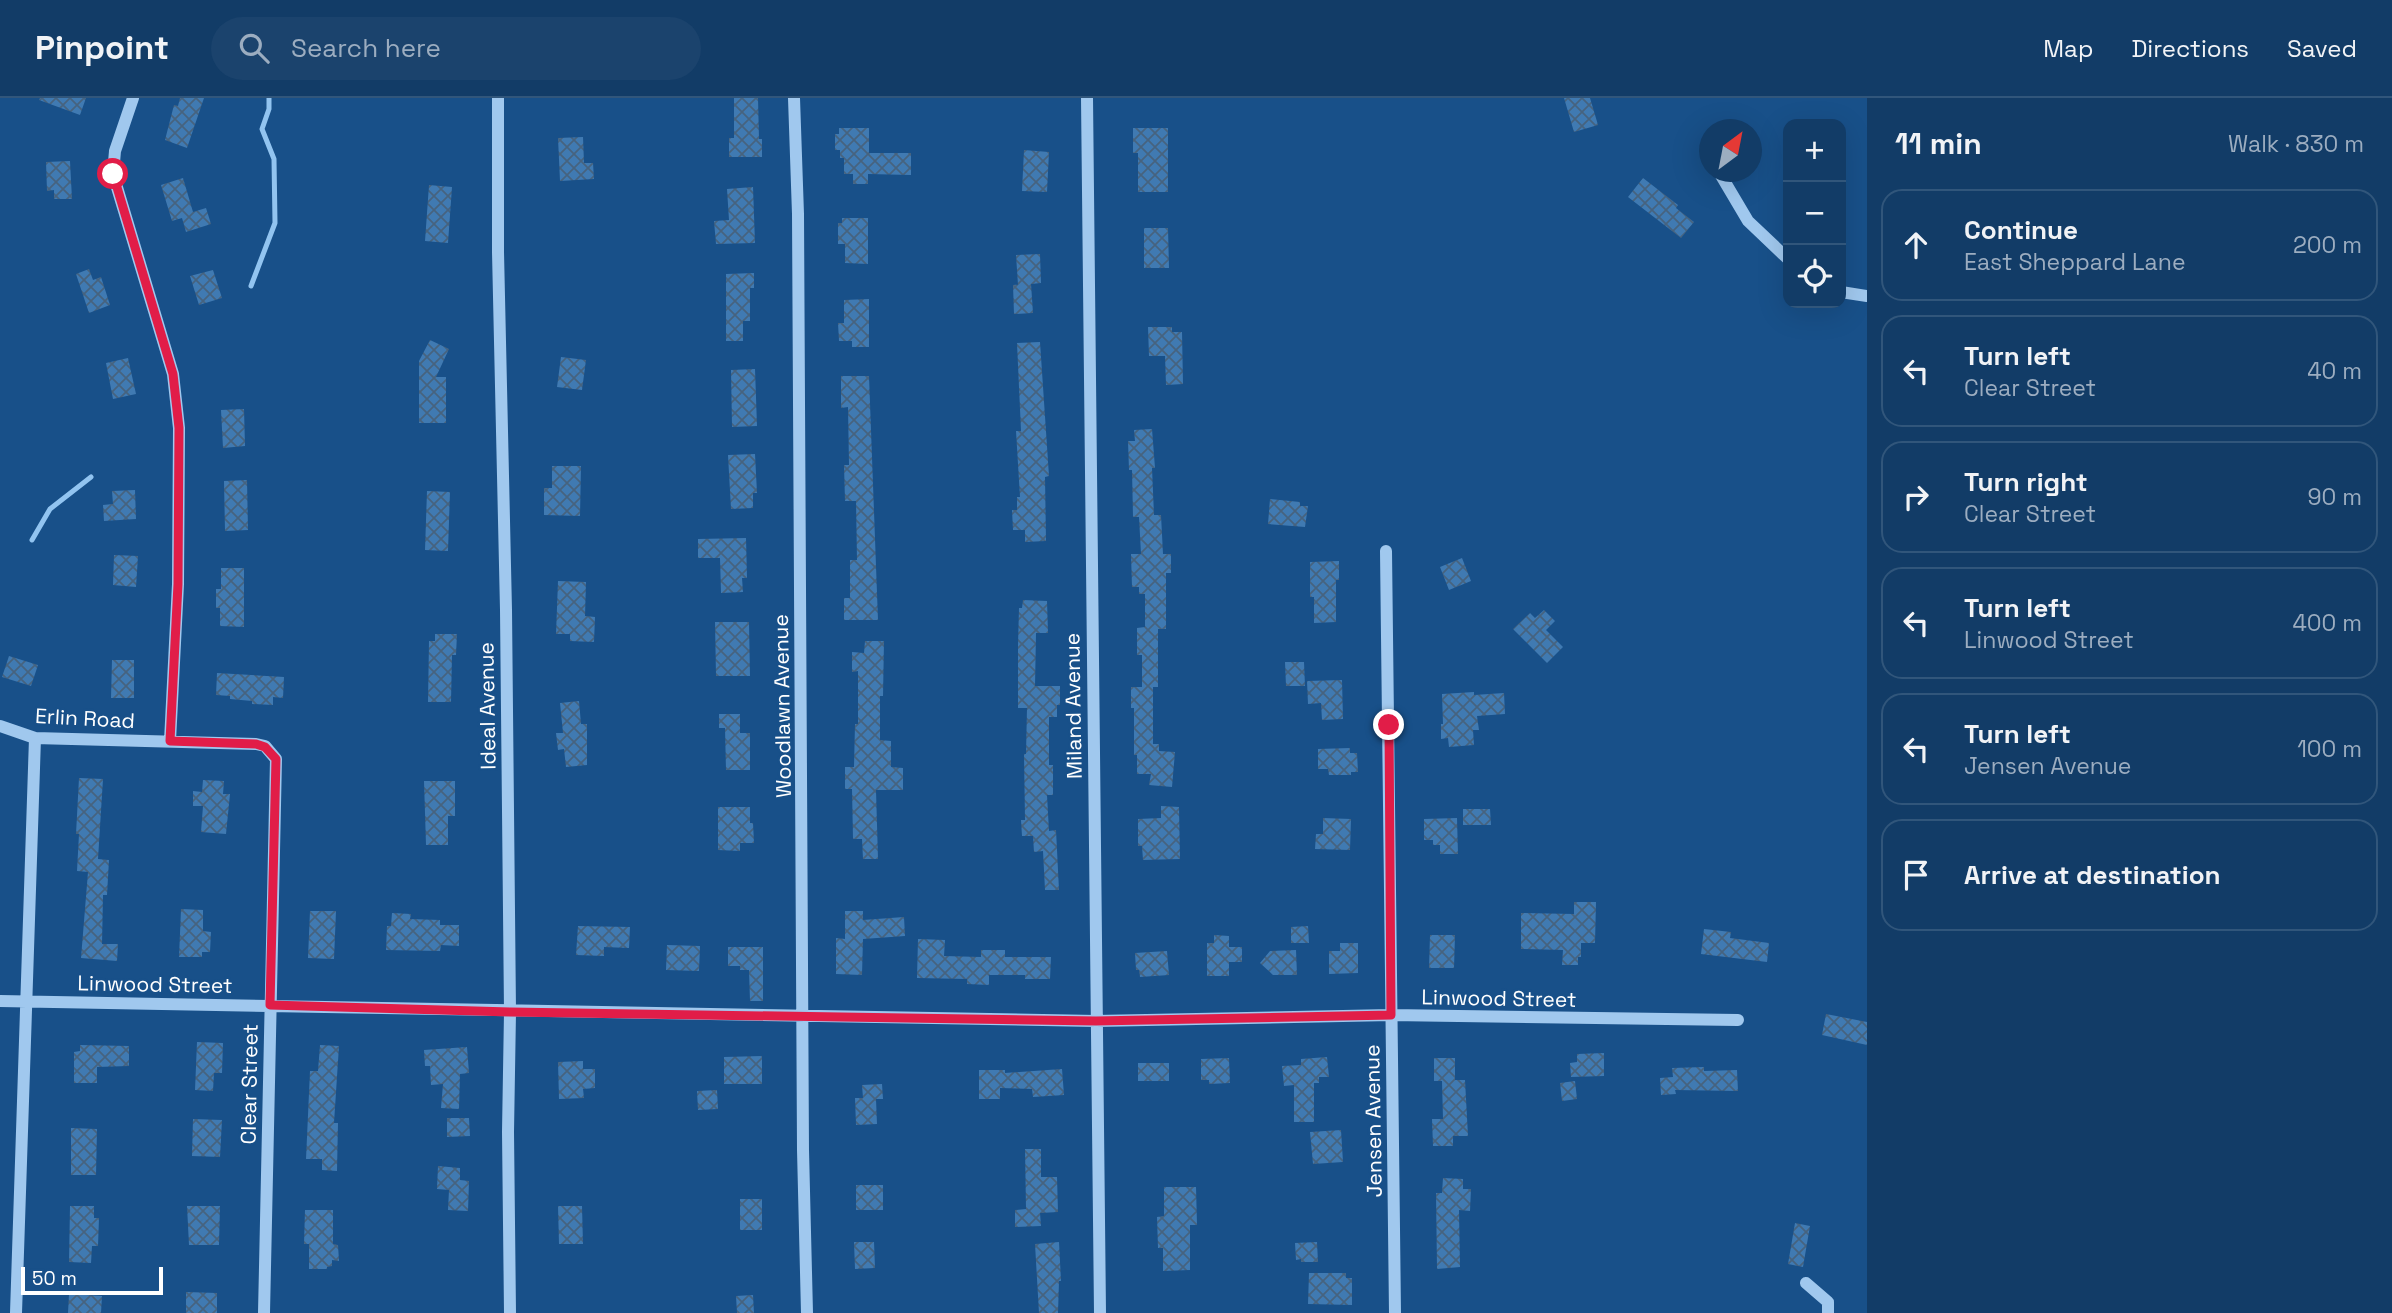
<!DOCTYPE html>
<html lang="en">
<head>
<meta charset="utf-8">
<style>
  body { margin:0; font-family:"Space Grotesk",sans-serif; background:#1b436d; color:#f1f3f6 }
  .controls { position:absolute; right:21px; top:21px; display:grid; overflow:hidden; border-radius:14px; box-shadow:0 7px 28px #0002 }
  .controls button { width:63px; height:63px; display:grid; place-items:center; padding:0; border:0; border-bottom:2px solid #31567b; background:#123c67; color:#f1f3f6; font:35px sans-serif }
  .compass { position:absolute; left:1699px; top:21px; width:63px; height:63px; border-radius:50%; background:#123c67; box-shadow:0 7px 28px #0002; rotate:32deg }
  .scale { position:absolute; left:21px; bottom:18px; width:142px; box-sizing:border-box; padding-left:7px; border:4px solid #fff; border-top:0; font-size:19px; line-height:24px; white-space:nowrap; color:#fff; -webkit-text-stroke:5px #185089; paint-order:stroke }
  .stop { position:absolute; width:21px; height:21px; margin:-16px; border:5px solid #e11d48; border-radius:50%; background:#fff }
  .stop.end { background:#e11d48; border-color:#fff; box-shadow:0 2px 7px #0008 }
  .list { margin:0; padding:0; list-style:none }
  h2 { display:flex; justify-content:space-between; align-items:center; height:91px; margin:0; padding:0 28px; font-size:30px }
  h2 small { font-size:23px; font-weight:400; color:#9cadc0 }
  .list li { display:grid; grid-template-columns:46px 1fr auto; gap:21px; align-items:center; box-sizing:border-box; height:112px; margin:0 14px 14px; padding:0 14px; border:2px solid #31567b; border-radius:21px }
  .list b { display:block; font-size:26px; white-space:nowrap }
  .list p { margin:0; font-size:23px; white-space:nowrap; color:#9cadc0 }
  .list em { font-size:23px; font-style:normal; color:#9cadc0 }
  .icon { flex:none; width:38px; height:38px; fill:none; stroke:currentColor; stroke-width:2; stroke-linecap:round; stroke-linejoin:round }
  .map { position:relative; flex:none; width:1867px; height:1215px; overflow:hidden }
  header { display:flex; align-items:center; gap:42px; box-sizing:border-box; height:98px; padding:0 35px; background:#123c67; border-bottom:2px solid #31567b }
  header strong { font-size:33px }
  nav { display:flex; gap:38px; margin-inline-start:auto; font-size:24px }
  .search { width:490px; height:63px; background:#1b436d; display:flex; align-items:center; gap:18px; box-sizing:border-box; padding:0 24px; border-radius:38px; color:#9cadc0; font-size:26px }
  main { display:flex }
  aside { flex:1; background:#123c67 }
  .map>svg:first-child { display:block }
  .lines { fill:none; stroke-linecap:round; stroke-linejoin:round }
  .stream { stroke:#92c4f0; stroke-width:5 }
  .building { fill:url(#building-cross-hatch) }
  .minor { stroke:#a0c8ee; stroke-width:12 }
  .route { stroke:#e11d48; stroke-width:9 }
  .labels { text-anchor:middle; dominant-baseline:central; stroke-width:5; stroke-linejoin:round; paint-order:stroke }
  .street-label { font-size:21px; fill:#fff; stroke:#185089 }
</style>
</head>
<body>
<header>
<strong>Pinpoint</strong>
<div class="search"><svg class="icon" aria-label="search" viewBox="0 0 24 24"><circle cx="10" cy="10" r="6"/><path d="M15 15l6 6"/></svg>Search here</div>
<nav><a>Map</a><a>Directions</a><a>Saved</a></nav>
</header>
<main>
<div class="map">
<svg width="1867" height="1215" viewBox="0 0 1867 1215">
  <defs>
    <pattern id="building-cross-hatch" width="8" height="8" patternUnits="userSpaceOnUse" patternTransform="scale(1.75)"><rect width="8" height="8" fill="#407ab2"/><path d="M0 0l8 8M0 8l8-8" fill="none" stroke="#46637f"/></pattern>
  </defs>
  <rect width="100%" height="100%" fill="#185089"/>
  <g class="lines">
    <path class="stream" d="M251 188 275 125 274 61 262 31 269 11V0
      M32 442 50 411 91 379"/>
  </g>
  <path class="building" d="M40 0H86L80 17 39 2Z
    M180 0H204L187 50 165 42 174 7 178 8Z
    M734 0H758L759 41H762V59H729V40H734Z
    M1564 0H1590L1598 27 1574 34Z
    M839 30H869V55H911V77L868 76V86H853V76H844V60H840V52H835V36H839Z
    M1133 30H1168V94H1138V55H1133Z
    M583 39 584 65H593L594 81 560 83 558 40Z
    M1024 52 1049 54 1047 94 1022 93Z
    M70 63 72 101H54V92L47 93 46 64Z
    M183 80 193 114 206 110 211 126 186 134 182 120 172 123 161 87Z
    M1643 80 1678 107 1676 110 1694 124 1681 140 1628 99Z
    M429 87 452 89 448 145 425 143Z
    M753 89 755 145 716 146 714 123 729 122 727 91Z
    M842 120H868V166L845 165V146H838V125H842Z
    M1144 130H1168L1169 170H1144Z
    M1040 156 1041 185 1031 186 1033 215 1014 216 1013 187 1024 186 1018 187 1016 157Z
    M89 171 93 182 101 179 110 207 89 215 76 176Z
    M213 172 222 200 199 207 190 178Z
    M754 175V190H750V223H743V243H726V176Z
    M869 201V249H852V243H839L838 225H844V202Z
    M1148 229H1172V234H1182L1183 286 1166 287 1165 258H1149Z
    M430 242 449 251 436 279H446V325H419V263Z
    M1040 244 1049 378 1045 379 1046 443 1025 444V432H1013L1012 412H1017V399H1020L1016 333H1021L1017 245Z
    M561 259 586 262 582 292 557 289Z
    M128 260 136 296 113 301 106 265Z
    M755 271 757 328 732 329 731 272Z
    M841 278H869L878 522H844V500H850V462H857L856 403H845L844 367H849L848 309 841 310Z
    M244 311 245 348 223 350 221 312Z
    M1152 331 1155 370H1152L1154 417H1161L1163 456H1171V475H1166V531H1158V589H1153V646H1159V653L1175 654 1172 689 1149 687 1151 676H1137V657H1134V610H1131V589H1142V557H1137V530L1145 529V496H1139V489H1132L1131 456H1141L1139 419H1133L1132 372H1129L1128 343H1135L1134 332Z
    M755 356 757 395H753V410L731 411 728 357Z
    M552 368H581L580 418 544 417V390H552Z
    M247 382 248 432 225 433 224 383Z
    M135 392 136 421 104 423 103 407 113 406 112 393Z
    M427 393 450 394 448 453 425 452Z
    M1270 401 1300 404V408H1308L1305 429 1268 426Z
    M746 440 747 480H742L743 494 721 495 720 460H698V441Z
    M114 457 138 458 136 489 113 487Z
    M1462 460 1471 483 1449 492 1440 469Z
    M1339 463V482H1336V524L1314 525V499H1310V464Z
    M221 470H244V529L220 528V510H216V491H221Z
    M558 483 586 484 585 518 595 519 594 544 570 543V536H556Z
    M1023 502 1047 503 1048 535H1036L1035 588H1060V607H1057V619H1049V667H1053V697H1047L1049 733 1056 732 1059 792H1045L1043 753 1034 754 1033 738H1022L1021 722H1025L1024 656H1026L1027 610H1018V547L1019 510H1022Z
    M1544 512 1555 523 1546 532 1563 549 1547 565 1513 531 1530 515 1535 520Z
    M715 524H749L750 578H716Z
    M435 536H457L456 557H452L451 604H428L429 543H435Z
    M865 543H884L883 598H880V642L891 643V669L903 670V692H876L878 761H863L862 741H853L852 691H845V669H854L855 626H858V573L852 574V554L864 555Z
    M9 558 38 567 31 588 2 579Z
    M112 562H134V600H111Z
    M1285 564H1304L1305 588H1286Z
    M217 575 284 579 283 600 273 599V607L252 606V603L230 601V598L216 597Z
    M1342 582 1343 621 1322 622 1321 605 1308 606 1307 583Z
    M1474 594V597L1504 595 1505 616 1477 618 1479 632H1473L1474 647 1449 649 1448 640 1441 641V626H1443L1442 596Z
    M579 603 581 626H587V667L566 669 564 651 558 652 556 635H563L560 605Z
    M719 616H740V635H750V672H726L725 630H719Z
    M1350 650V655H1357L1358 674H1351V677H1329L1328 671H1318V651Z
    M79 680 103 681 98 761 109 762 107 797H103L102 846H118L117 863 81 860 88 774 77 773 79 736H76Z
    M203 682 224 683 223 696H230L226 736 201 734 203 708H193V693L202 694Z
    M424 683H455V718H448V747H426Z
    M1161 708 1179 709 1180 761 1143 762 1142 748H1138V721L1161 720Z
    M718 709H750V725H753L754 745H740V753L718 752Z
    M1463 711H1490L1491 727H1463Z
    M1323 720 1351 721 1350 752 1315 751 1316 736H1323Z
    M1457 720 1458 756H1440V747H1433V742H1424V721Z
    M1574 804H1596L1595 845H1581V859H1578V867H1562L1563 852 1521 851V815L1574 816Z
    M181 811 203 812V833L211 834 210 854H202V859H179Z
    M310 813H336L334 861 308 860Z
    M845 813H863V822L904 819 905 838 863 841 862 877 836 876V840L845 841Z
    M392 815 411 816 410 821 440 822V827H459V848L441 847 440 853 386 852 387 828H391Z
    M578 828 630 829 629 850 604 849V858L576 857Z
    M1308 828 1309 845H1291V829Z
    M1704 831 1731 834 1730 840 1769 845 1767 864 1701 856Z
    M1214 837 1229 838V849H1242V864H1229V878H1207V845H1214Z
    M1430 837H1455L1454 870H1429Z
    M918 841 945 842 944 858 981 859V852H1005V859H1051L1050 881H1025V877H989V887L967 886V881L917 880Z
    M1340 845H1358V875L1329 876V853H1340Z
    M667 847 700 848 699 873 666 872Z
    M728 849H763V903H750L749 872H740V868H728Z
    M1296 852 1297 877H1273L1260 865 1270 853Z
    M1167 853 1169 877 1140 879 1139 872H1136L1135 855Z
    M1826 916 1867 924V947L1822 937Z
    M197 944 223 945 222 975H214L213 993 195 992Z
    M80 947 129 948V968L97 969V985H74V954L80 953Z
    M320 947 339 948 334 1025H338L337 1073 322 1072V1061H306L310 973H318Z
    M467 949 469 975 460 976 459 1011 441 1010 443 986 431 987 430 968H425L424 952Z
    M1604 955V978L1571 979 1570 965 1577 964V956Z
    M762 958V986H724V959Z
    M1327 959 1329 979H1319V985H1314V1024H1294V987L1284 988 1282 968 1301 967V961Z
    M1229 960 1230 985 1209 986V982H1201V961Z
    M1434 960H1455V982H1465L1468 1038H1453V1048H1433L1432 1021H1443L1442 983H1434Z
    M583 963V971H595V990L583 991 584 1000 559 1001 558 964Z
    M1138 965H1169V983H1138Z
    M1704 969V973L1737 972 1738 993 1675 992 1676 996 1661 997 1660 980 1673 979 1672 970Z
    M1062 971 1064 997 1033 999 1032 991 1000 990V1001H979V972H1005V975Z
    M1575 983 1577 1001 1562 1003 1560 985Z
    M882 986 883 1001H876L877 1026 856 1027 855 1000H863L862 987Z
    M717 992 718 1011 698 1012 697 993Z
    M447 1020H469L470 1038 447 1039Z
    M193 1021 222 1022 220 1059 192 1058Z
    M71 1030 97 1031 96 1077H71Z
    M1341 1032 1343 1064 1313 1066 1310 1034Z
    M1025 1051H1041V1079H1057L1058 1114 1040 1115 1041 1128 1015 1129V1112L1026 1111Z
    M438 1068 460 1070V1082L469 1083 468 1113 448 1112 449 1092 437 1091Z
    M1443 1080 1463 1081V1091H1471L1470 1113 1459 1112 1460 1169 1437 1171 1436 1095H1442Z
    M856 1087H883V1112H856Z
    M1164 1089H1196L1197 1127H1190V1172L1163 1173V1150H1158L1157 1119 1164 1118Z
    M740 1101H762V1132H740Z
    M70 1108H94V1120H99L98 1148H92L91 1165 69 1164Z
    M187 1108H220L219 1147H189Z
    M558 1108H582L583 1146H559Z
    M305 1112H333V1146L338 1147 339 1163 332 1162V1168L327 1169V1171H309V1146H304Z
    M1795 1125 1810 1128 1803 1169 1788 1166Z
    M854 1144H874L875 1170 855 1171Z
    M1059 1144 1061 1183H1059L1058 1215H1039L1035 1146Z
    M1317 1144 1318 1164H1301V1161L1296 1162 1295 1145Z
    M1309 1175H1346V1180H1352V1207L1308 1206Z
    M186 1194 217 1195V1215H186Z
    M69 1196 102 1198 101 1215H68Z
    M753 1197 754 1215H737L736 1198Z"/>
  <g class="lines">
    <path class="minor" d="M133 0 115 53 113 76 173 276 179 330 178 486 170 643
      M498 0V154L506 512 510 914 508 1034 510 1215
      M794 0 798 116 803 1052 807 1215
      M1087 0 1100 1215
      M1719 74 1748 123 1788 161
      M1841 194 1867 198
      M1386 453 1395 1215
      M0 628 35 640 256 646 265 648 276 661 264 1215
      M0 903 1096 923 1391 917 1738 922
      M1806 1185 1828 1204V1215
      M16 1215 35 640"/>
  </g>
  <g class="lines">
    <path class="route" d="M113 76 173 276 179 330 178 486 170 643 256 646 265 649 276 661 270 907 510 914 1096 923 1391 917 1389 627"/>
  </g>
  <g class="labels">
    <g class="street-label">
      <text transform="translate(487 608) rotate(-91)">Ideal Avenue</text>
      <text transform="translate(782 608) rotate(-91)">Woodlawn Avenue</text>
      <text transform="translate(1073 608) rotate(-91)">Miland Avenue</text>
      <text transform="translate(85 620) rotate(3)">Erlin Road</text>
      <text transform="translate(155 886) rotate(1)">Linwood Street</text>
      <text transform="translate(1499 900) rotate(1)">Linwood Street</text>
      <text transform="translate(249 986) rotate(-89)">Clear Street</text>
      <text transform="translate(1373 1023) rotate(-91)">Jensen Avenue</text>
    </g>
  </g>
</svg>
<div class="controls">
<button>+</button>
<button>−</button>
<button><svg class="icon" aria-label="locate" viewBox="0 0 24 24"><circle cx="12" cy="12" r="6"/><path d="M12 2v4M12 18v4M2 12h4M18 12h4"/></svg></button>
</div>
<svg class="compass" viewBox="-18 -18 36 36"><path d="M0-13l5 13h-10z" fill="#e53935"/><path d="M0 13l5-13h-10z" fill="#9cadc0"/></svg>
<div class="scale">50 m</div>
<div class="stop" style="left:113px;top:76px"></div>
<div class="stop end" style="left:1389px;top:627px"></div>
</div>
<aside>
<h2>11 min<small>Walk · 830 m</small></h2>
<ul class="list">
<li><svg class="icon" aria-label="ahead" viewBox="0 0 24 24"><path d="M12 20V5M6 11l6-6 6 6"/></svg><div><b>Continue</b><p>East Sheppard Lane</p></div><em>200 m</em></li>
<li><svg class="icon" aria-label="left" viewBox="0 0 24 24"><path d="M17 20v-9H6M10 6l-5 5 5 5"/></svg><div><b>Turn left</b><p>Clear Street</p></div><em>40 m</em></li>
<li><svg class="icon" aria-label="right" viewBox="0 0 24 24"><path d="M7 20v-9h11M14 6l5 5-5 5"/></svg><div><b>Turn right</b><p>Clear Street</p></div><em>90 m</em></li>
<li><svg class="icon" aria-label="left" viewBox="0 0 24 24"><path d="M17 20v-9H6M10 6l-5 5 5 5"/></svg><div><b>Turn left</b><p>Linwood Street</p></div><em>400 m</em></li>
<li><svg class="icon" aria-label="left" viewBox="0 0 24 24"><path d="M17 20v-9H6M10 6l-5 5 5 5"/></svg><div><b>Turn left</b><p>Jensen Avenue</p></div><em>100 m</em></li>
<li><svg class="icon" aria-label="arrive" viewBox="0 0 24 24"><path d="M6 21V4h12l-3 4 3 4H6"/></svg><div><b>Arrive at destination</b></div></li>
</ul>
</aside>
</main>
</body>
</html>
